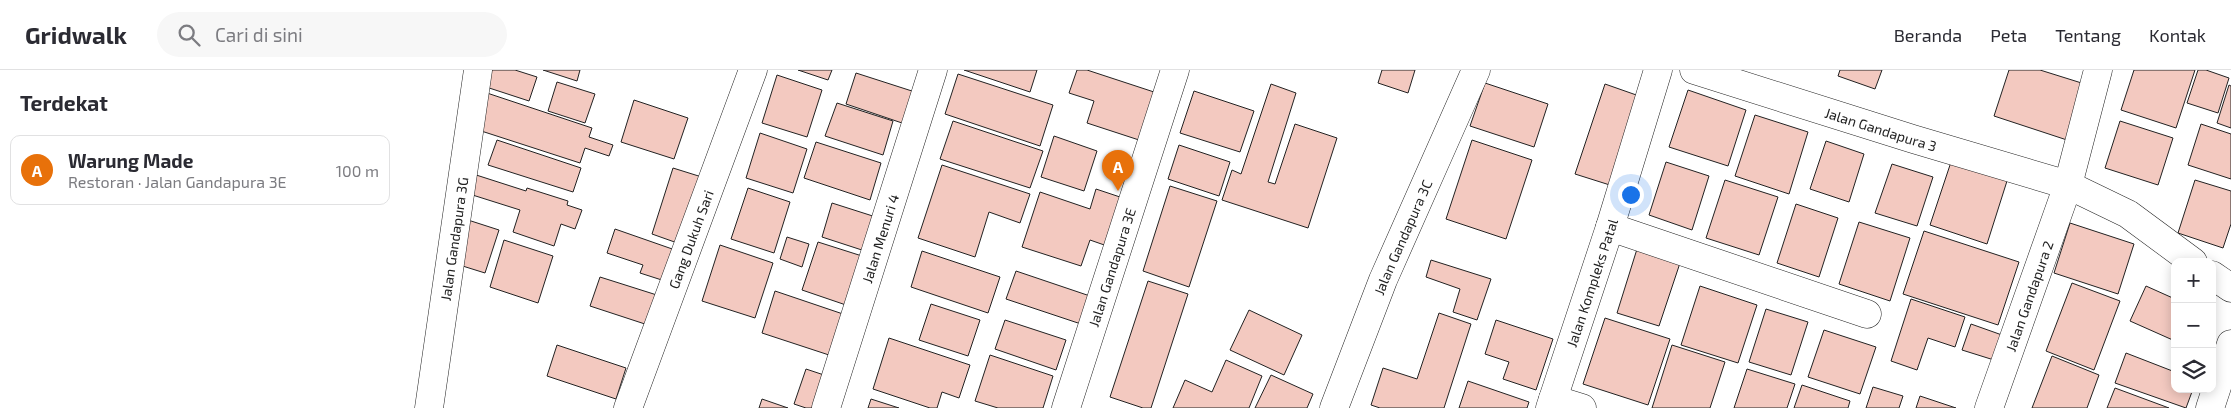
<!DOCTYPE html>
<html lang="id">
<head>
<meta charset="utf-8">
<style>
  body { margin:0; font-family:"Exo 2",sans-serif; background:#f7f7f7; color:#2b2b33 }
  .controls { position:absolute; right:15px; bottom:15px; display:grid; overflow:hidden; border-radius:10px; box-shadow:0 2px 12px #0003 }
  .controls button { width:45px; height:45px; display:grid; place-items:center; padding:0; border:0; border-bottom:1px solid #e1e1e2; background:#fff; color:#2b2b33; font:25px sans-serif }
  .you { position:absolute; left:1230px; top:124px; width:18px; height:18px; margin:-12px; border:4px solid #fff; border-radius:50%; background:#1a73e8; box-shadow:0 0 0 8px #1a73e833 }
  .badge { display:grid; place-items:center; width:32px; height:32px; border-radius:50%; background:#c62828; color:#fff; font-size:16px; font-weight:700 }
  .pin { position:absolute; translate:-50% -41px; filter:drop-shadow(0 1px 2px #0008) }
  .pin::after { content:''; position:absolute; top:26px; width:18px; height:15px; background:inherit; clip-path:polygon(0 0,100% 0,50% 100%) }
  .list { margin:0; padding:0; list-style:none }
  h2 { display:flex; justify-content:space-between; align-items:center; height:65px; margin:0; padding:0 20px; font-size:21px }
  h2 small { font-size:16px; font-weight:400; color:#7c7c81 }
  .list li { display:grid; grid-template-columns:32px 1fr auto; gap:15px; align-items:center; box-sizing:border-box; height:70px; margin:0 10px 10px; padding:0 10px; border:1px solid #e1e1e2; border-radius:10px }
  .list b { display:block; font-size:19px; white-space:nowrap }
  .list p { margin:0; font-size:16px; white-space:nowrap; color:#7c7c81 }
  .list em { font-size:16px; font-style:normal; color:#7c7c81 }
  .icon { flex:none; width:28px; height:28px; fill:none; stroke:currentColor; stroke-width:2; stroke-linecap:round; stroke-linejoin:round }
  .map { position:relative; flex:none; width:1831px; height:338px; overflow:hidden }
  header { display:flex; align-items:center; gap:30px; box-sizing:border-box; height:70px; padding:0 25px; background:#fff; border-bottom:1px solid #e1e1e2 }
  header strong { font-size:24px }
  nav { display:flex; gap:28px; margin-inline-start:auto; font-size:18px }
  .search { width:350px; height:45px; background:#f7f7f7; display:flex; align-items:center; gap:12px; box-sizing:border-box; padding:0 18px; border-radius:28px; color:#7c7c81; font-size:19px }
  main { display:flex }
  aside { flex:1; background:#fff }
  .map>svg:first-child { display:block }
  .building { fill:#f3c9c0; stroke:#222 }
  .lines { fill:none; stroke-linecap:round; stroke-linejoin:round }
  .minor-casing { stroke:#222; stroke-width:29 }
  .minor { stroke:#fff; stroke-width:28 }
  .labels { text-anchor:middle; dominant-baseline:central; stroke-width:4; stroke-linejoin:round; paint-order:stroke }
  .street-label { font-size:14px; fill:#222; stroke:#fff }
</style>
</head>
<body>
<header>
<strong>Gridwalk</strong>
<div class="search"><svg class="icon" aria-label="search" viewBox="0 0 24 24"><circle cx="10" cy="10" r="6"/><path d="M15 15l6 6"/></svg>Cari di sini</div>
<nav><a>Beranda</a><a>Peta</a><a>Tentang</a><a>Kontak</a></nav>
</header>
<main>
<aside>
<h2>Terdekat<small></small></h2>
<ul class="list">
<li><span class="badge" style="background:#e8710a">A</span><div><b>Warung Made</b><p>Restoran · Jalan Gandapura 3E</p></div><em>100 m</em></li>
</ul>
</aside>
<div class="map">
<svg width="1831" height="338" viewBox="0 0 1831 338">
  <rect width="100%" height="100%" fill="#fff"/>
  <path class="building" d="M85 0H115L137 7 129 31 80 15Z
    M143 0H180L177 11Z
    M398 0H432L428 10Z
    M564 0H637L630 22Z
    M677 0H687L754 22 739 70 687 53 694 31 669 23Z
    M982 0H1015L1008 23 978 13Z
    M1440 0H1482L1475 19 1438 6Z
    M1609 0H1640L1688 15 1670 71 1594 46Z
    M1734 0H1795L1776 58 1721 40Z
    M1798 0H1806L1829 8 1818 43 1787 33Z
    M456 3 515 22 505 54 446 34Z
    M558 4 653 35 640 76 545 44Z
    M377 5 422 20 407 67 362 53Z
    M157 12 195 24 185 53 148 41Z
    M1085 13 1148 34 1134 77 1070 56Z
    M871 14 896 23 868 112 875 114 895 54 937 68 908 158 822 130 832 100 841 104Z
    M1205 14 1242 27 1213 116 1175 104Z
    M1829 15 1831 16V58L1817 53Z
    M1288 20 1346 40 1328 96 1269 77Z
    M794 21 854 41 840 82 780 63Z
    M84 22 192 58 189 67 213 75 209 86 185 78 180 93 72 58Z
    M234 30 288 48 274 89 221 72Z
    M437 33 493 51 483 85 425 66Z
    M1355 45 1408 62 1389 124 1335 106Z
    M553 51 643 81 630 118 540 89Z
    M1720 51 1773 68 1758 115 1705 98Z
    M1801 54 1831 64V109L1788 95Z
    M360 63 407 79 393 123 346 108Z
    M654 66 697 81 684 121 641 107Z
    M97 70 181 98 173 122 88 95Z
    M1072 70 1132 90 1106 169 1046 149Z
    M1426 71 1464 84 1449 132 1410 119Z
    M416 72 481 93 470 130 404 108Z
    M779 75 830 92 819 126 768 109Z
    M1266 92 1309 106 1292 160 1249 145Z
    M1551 92 1607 111 1587 174 1530 155Z
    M1492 94 1533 107 1517 156 1475 143Z
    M542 95 630 124 620 153 589 142 575 187 518 168Z
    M273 98 305 108 283 175 252 164Z
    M70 103 126 121 127 118 168 131 167 135 182 140 175 159 161 154 154 176 113 162 120 140 63 122Z
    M1325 110 1378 127 1359 185 1306 168Z
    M1795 110 1831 121V154L1823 178 1778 163Z
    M770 116 817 131 789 217 743 201Z
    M348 118 390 132 374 183 331 169Z
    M696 119 726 129 710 177 690 170 681 196 622 177 640 122 690 139Z
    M432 133 479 148 468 182 422 167Z
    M1396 134 1438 148 1419 207 1377 193Z
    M68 150 99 160 85 203 53 193Z
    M1459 152 1510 168 1490 231 1439 214Z
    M1670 153 1734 174 1718 224 1654 203Z
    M215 159 278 181 268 212 240 203 243 195 207 183Z
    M1524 161 1619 192 1598 255 1503 224Z
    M387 167 409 174 402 197 380 189Z
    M104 170 153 186 138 233 90 217Z
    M418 172 462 186 446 235 402 220Z
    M320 175 373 193 355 248 302 231Z
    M1237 179 1280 193 1259 256 1217 243Z
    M522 181 600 207 588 243 511 217Z
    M1031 190 1091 209 1077 250 1053 242 1060 219 1026 207Z
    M616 201 690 226 681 254 606 229Z
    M200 207 260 226 251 256 190 236Z
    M748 211 788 224 751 338H743L710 327Z
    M1672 213 1720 231 1694 300 1646 281Z
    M1300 216 1357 235 1338 293 1281 275Z
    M1746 216 1775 229V271L1730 251Z
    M375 221 443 244 429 285 362 263Z
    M1511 229 1565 247 1555 277 1528 268 1517 300 1491 291Z
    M531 234 580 250 568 286 519 270Z
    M1366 239 1408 252 1391 305 1349 292Z
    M849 240 902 265 884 305 830 280Z
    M1039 243 1071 254 1044 338H980L971 335 983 298 1017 309Z
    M1205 248 1270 269 1248 335 1183 314Z
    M605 250 666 270 656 300 595 279Z
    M1096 250 1153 269 1136 320 1103 309 1109 292 1085 284Z
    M1571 254 1602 265 1594 290 1562 280Z
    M1424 260 1476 277 1460 324 1408 307Z
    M489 268 570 295 559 328 542 322 537 338H530L473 319Z
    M157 275 226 298 216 329 147 306Z
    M1272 275 1325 292 1310 338H1252Z
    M1726 283 1775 302V319H1793L1786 338 1715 313Z
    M590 285 653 306 643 338H598L575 331Z
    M1652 286 1699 305 1687 338H1632Z
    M826 290 862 306 849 338H773L785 310 812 322Z
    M406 299 433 308 423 338H406L394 334Z
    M1347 299 1395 314 1387 338H1334Z
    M871 305 913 324 907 338H855Z
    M1068 311 1129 332 1127 338H1059Z
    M1402 315 1450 331 1448 338H1394Z
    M1473 317 1503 326 1499 338H1466Z
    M1715 318 1769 338H1707Z
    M1520 326 1556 338H1516Z
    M362 329 388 338H359Z
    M471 329 499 338H468Z"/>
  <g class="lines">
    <defs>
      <g id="minor">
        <path id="s1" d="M1294 0 1513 69 1668 115 1728 144 1793 192"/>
        <path d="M1210 157 1467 244"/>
        <path d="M1812 205 1831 218"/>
        <path d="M1153 329 1182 338"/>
        <path id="s2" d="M29 338 78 0"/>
        <path id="s3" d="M228 338 353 0"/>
        <path id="s4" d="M426 338 533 0"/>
        <path id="s5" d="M666 338 775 0"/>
        <path id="s6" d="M934 338 983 210 1076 0"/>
        <path id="s7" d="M1150 338 1210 157 1258 0"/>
        <path id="s8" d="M1589 338 1668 115 1698 0"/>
        <path d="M1810 338 1831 274"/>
      </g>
    </defs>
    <use href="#minor" class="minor-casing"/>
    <use href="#minor" class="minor"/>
  </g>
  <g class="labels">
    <g class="street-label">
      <text stroke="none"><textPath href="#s1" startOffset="196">Jalan Gandapura 3</textPath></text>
      <text stroke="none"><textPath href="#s6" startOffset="184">Jalan Gandapura 3C</textPath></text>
      <text stroke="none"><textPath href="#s2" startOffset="171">Jalan Gandapura 3G</textPath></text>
      <text stroke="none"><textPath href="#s3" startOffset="180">Gang Dukuh Sari</textPath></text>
      <text stroke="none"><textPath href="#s4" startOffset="178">Jalan Menuri 4</textPath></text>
      <text stroke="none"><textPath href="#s5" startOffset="148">Jalan Gandapura 3E</textPath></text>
      <text stroke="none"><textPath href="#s7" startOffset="132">Jalan Kompleks Patal</textPath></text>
      <text stroke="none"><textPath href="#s8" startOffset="119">Jalan Gandapura 2</textPath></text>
    </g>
  </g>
</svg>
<div class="controls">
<button>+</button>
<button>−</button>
<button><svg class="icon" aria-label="layers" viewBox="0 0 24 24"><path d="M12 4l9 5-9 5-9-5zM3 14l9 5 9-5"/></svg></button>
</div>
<div class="you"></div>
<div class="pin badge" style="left:718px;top:121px;background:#e8710a">A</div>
</div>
</main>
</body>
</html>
